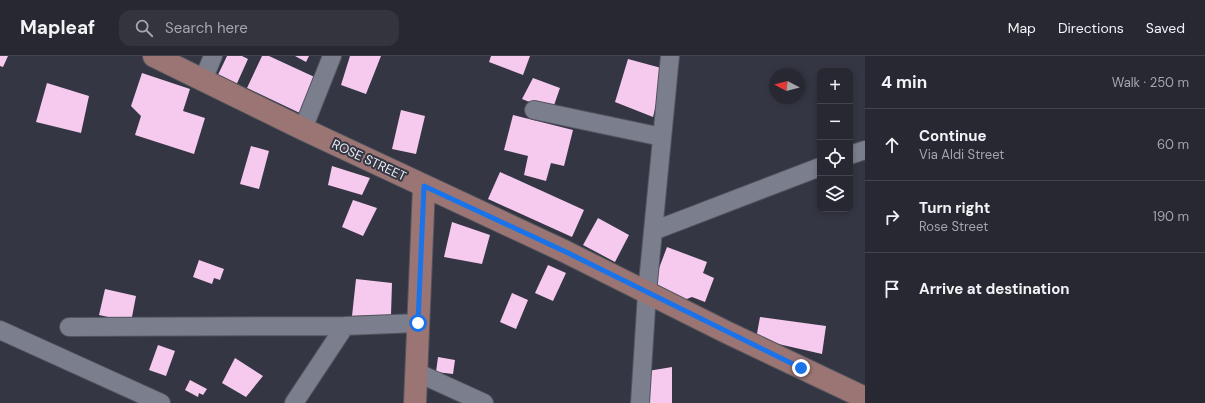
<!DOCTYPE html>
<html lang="en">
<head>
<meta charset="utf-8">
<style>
  body { margin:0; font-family:"DM Sans",sans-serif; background:#33343e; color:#f1f3f6 }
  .controls { position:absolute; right:12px; top:12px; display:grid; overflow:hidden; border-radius:8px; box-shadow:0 2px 6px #0003 }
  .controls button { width:36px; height:36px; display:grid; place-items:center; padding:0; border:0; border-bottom:1px solid #43444d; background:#272832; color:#f1f3f6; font:20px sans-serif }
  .compass { position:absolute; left:769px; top:12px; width:36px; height:36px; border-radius:50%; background:#272832; box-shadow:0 2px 6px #0003; rotate:277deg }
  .stop { position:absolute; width:12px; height:12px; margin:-9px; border:3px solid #1a73e8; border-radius:50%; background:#fff }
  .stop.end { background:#1a73e8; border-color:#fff; box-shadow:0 1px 4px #0008 }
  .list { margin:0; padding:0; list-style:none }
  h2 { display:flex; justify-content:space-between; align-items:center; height:52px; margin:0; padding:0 16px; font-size:17px }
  h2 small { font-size:13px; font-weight:400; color:#a4a6ac }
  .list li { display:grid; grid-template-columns:26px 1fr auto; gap:12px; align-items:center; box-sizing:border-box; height:72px; padding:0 16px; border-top:1px solid #43444d }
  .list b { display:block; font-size:15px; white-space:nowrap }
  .list p { margin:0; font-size:13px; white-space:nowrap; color:#a4a6ac }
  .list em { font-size:13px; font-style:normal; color:#a4a6ac }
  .icon { flex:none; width:22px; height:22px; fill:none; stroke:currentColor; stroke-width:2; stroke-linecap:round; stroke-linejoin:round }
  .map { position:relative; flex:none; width:865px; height:347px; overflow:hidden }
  header { display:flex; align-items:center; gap:24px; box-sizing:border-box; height:56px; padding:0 20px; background:#272832; border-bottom:1px solid #43444d }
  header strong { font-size:19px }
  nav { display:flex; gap:22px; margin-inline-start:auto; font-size:14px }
  .search { width:280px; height:36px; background:#33343e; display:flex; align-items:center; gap:10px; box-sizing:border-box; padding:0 14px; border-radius:12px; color:#a4a6ac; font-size:15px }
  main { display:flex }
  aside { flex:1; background:#272832 }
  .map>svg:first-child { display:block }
  .building { fill:#f6c9ef }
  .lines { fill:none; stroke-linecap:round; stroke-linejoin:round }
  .street-casing { stroke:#52545e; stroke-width:20 }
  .secondary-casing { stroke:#52545e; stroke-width:24 }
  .street { stroke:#7b7e8c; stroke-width:18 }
  .secondary { stroke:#9a7574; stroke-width:22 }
  .route { stroke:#1a73e8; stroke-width:5 }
  .labels { text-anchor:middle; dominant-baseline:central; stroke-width:4; stroke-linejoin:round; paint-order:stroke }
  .street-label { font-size:13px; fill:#ebecf4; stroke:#343643 }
</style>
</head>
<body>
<header>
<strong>Mapleaf</strong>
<div class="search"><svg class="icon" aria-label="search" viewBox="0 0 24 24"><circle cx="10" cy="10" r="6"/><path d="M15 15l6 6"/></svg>Search here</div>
<nav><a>Map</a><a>Directions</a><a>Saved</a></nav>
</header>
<main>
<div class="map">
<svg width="865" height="347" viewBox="0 0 865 347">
  <rect width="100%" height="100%" fill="#343643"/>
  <path class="building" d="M0 0H8L3 11 0 10Z
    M227 0H242L248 3 234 34 215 25Z
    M262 0H269L321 24 304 59 247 32Z
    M295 0H309L306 6Z
    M350 0H381L366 38 341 29Z
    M491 0H530L523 19 489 6Z
    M628 3 665 13 653 61 615 46Z
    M142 17 190 33 183 55 205 62 194 98 135 79 141 60 131 50Z
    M533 22 560 32 552 55 522 43Z
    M47 27 89 40 81 77 36 66Z
    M401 54 425 60 416 98 392 93Z
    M513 59 573 74 564 110 551 107 546 125 524 119 528 100 504 94Z
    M251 90 269 95 259 133 240 128Z
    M332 110 370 122 362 139 328 129Z
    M500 116 584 154 572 181 488 143Z
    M353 144 377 152 363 180 342 171Z
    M598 162 629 179 615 206 583 189Z
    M452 166 490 179 482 208 444 201Z
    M667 191 707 206 703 217 714 222 705 246 692 241 684 244 652 231Z
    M199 204 224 213 220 224 214 222 212 228 193 221Z
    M548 209 566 217 553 245 535 237Z
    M356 223 392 227 391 259 352 260Z
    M105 233 136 240 131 266 99 259Z
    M512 237 528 244 516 273 500 266Z
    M760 261 826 270 822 298 756 283Z
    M158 289 175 295 166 320 149 314Z
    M438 301 455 304 453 318 436 316Z
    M235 302 263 320 246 341 222 327Z
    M672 311V347H649L648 315Z
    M190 324 207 333 203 339 199 337 198 341 185 334Z"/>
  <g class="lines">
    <defs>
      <path id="street" d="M203 24 213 0
        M534 54 662 81
        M303 73 332 0
        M850 99 865 94
        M653 175 820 111
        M69 271 345 270 418 267
        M0 274 161 347
        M416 316 484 347
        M294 347 345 270
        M640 347 647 237 670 0"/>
      <path id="secondary" d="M154 0 303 73 564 195 726 276 865 342
        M415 347 424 130"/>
    </defs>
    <use href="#street" class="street-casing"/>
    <use href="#secondary" class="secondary-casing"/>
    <use href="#street" class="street"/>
    <use href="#secondary" class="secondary"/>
  </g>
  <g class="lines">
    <path class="route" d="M418 267 424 130 564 195 801 312"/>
  </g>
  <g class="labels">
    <g class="street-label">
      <text transform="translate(369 104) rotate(25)">ROSE STREET</text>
    </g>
  </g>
</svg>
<div class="controls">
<button>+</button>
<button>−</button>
<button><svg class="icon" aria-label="locate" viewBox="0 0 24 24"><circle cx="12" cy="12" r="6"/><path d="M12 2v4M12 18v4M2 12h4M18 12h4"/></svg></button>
<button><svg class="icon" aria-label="layers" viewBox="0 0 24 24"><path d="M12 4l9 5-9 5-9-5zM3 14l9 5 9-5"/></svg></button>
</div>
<svg class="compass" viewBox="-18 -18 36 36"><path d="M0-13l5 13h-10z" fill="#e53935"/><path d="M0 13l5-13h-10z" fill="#a4a6ac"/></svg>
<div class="stop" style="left:418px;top:267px"></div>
<div class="stop end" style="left:801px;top:312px"></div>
</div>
<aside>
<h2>4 min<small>Walk · 250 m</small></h2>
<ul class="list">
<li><svg class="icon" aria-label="ahead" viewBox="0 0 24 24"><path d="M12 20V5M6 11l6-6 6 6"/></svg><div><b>Continue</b><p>Via Aldi Street</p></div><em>60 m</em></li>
<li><svg class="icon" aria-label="right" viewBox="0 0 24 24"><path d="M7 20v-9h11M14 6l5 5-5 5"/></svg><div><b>Turn right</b><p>Rose Street</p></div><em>190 m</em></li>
<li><svg class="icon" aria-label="arrive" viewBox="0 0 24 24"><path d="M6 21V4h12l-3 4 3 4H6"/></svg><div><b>Arrive at destination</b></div></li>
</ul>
</aside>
</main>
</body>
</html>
